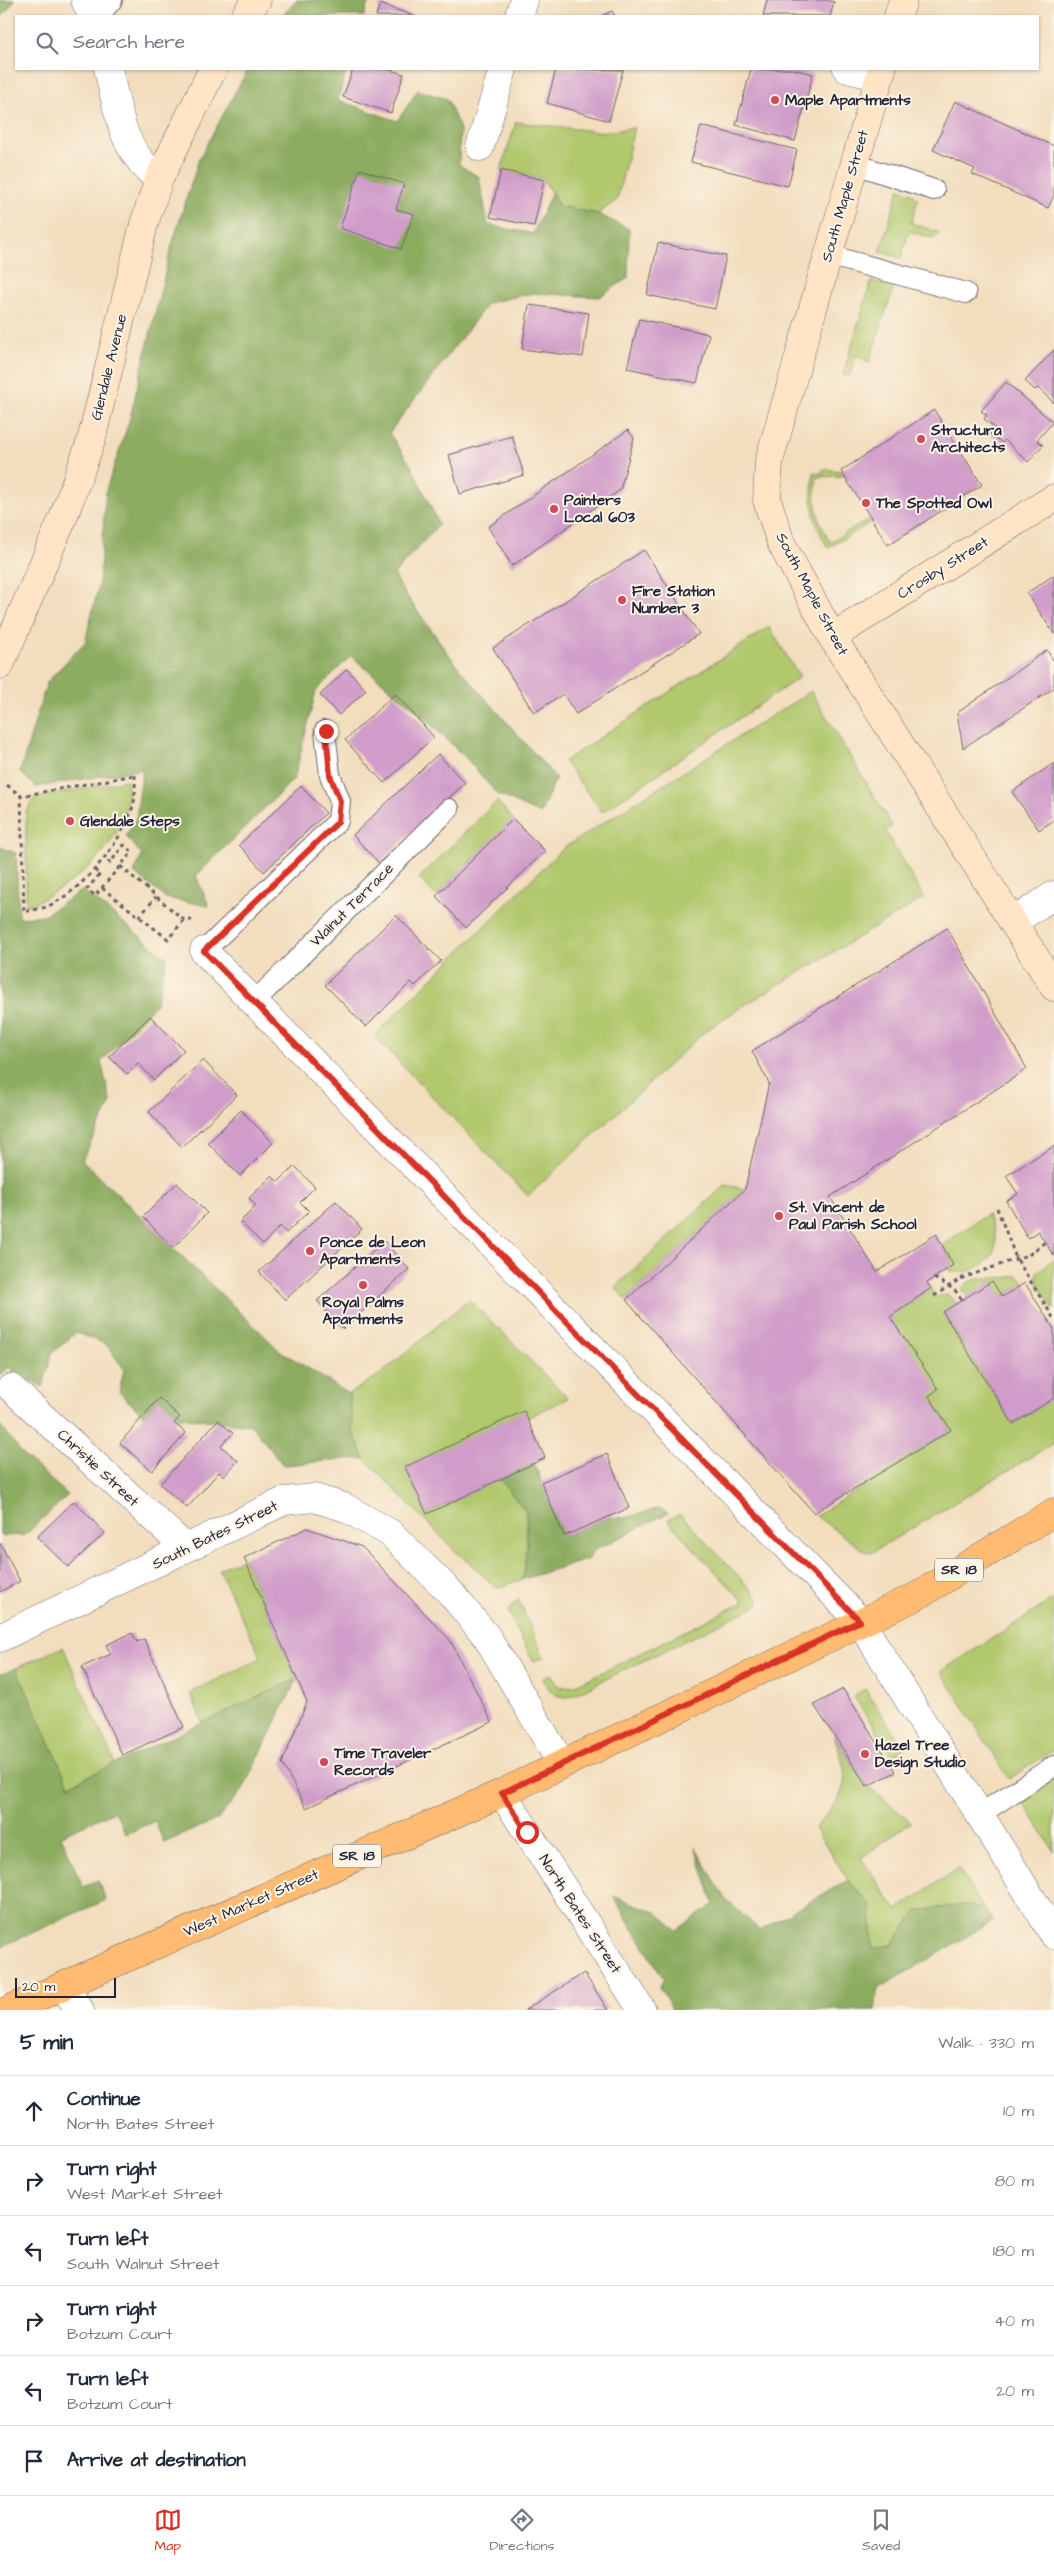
<!DOCTYPE html>
<html lang="en">
<head>
<meta charset="utf-8">
<style>
  body { margin:0; font-family:"Architects Daughter",sans-serif; background:#f6f6f7; color:#1f2937 }
  .scale { position:absolute; left:15px; bottom:12px; width:101px; box-sizing:border-box; padding-left:5px; border:2px solid #22223b; border-top:0; font-size:14px; line-height:18px; white-space:nowrap; color:#22223b; -webkit-text-stroke:4px #fcf5e5; paint-order:stroke }
  .stop { position:absolute; width:15px; height:15px; margin:-11px; border:4px solid #d93025; border-radius:50%; background:#fff }
  .stop.end { background:#d93025; border-color:#fff; box-shadow:0 1px 5px #0008 }
  .list { margin:0; padding:0; list-style:none }
  h2 { display:flex; justify-content:space-between; align-items:center; height:65px; margin:0; padding:0 20px; font-size:21px }
  h2 small { font-size:16px; font-weight:400; color:#747a83 }
  .list li { display:grid; grid-template-columns:32px 1fr auto; gap:15px; align-items:center; box-sizing:border-box; height:70px; padding:0 20px; border-top:1px solid #e0e1e3 }
  .list b { display:block; font-size:19px; white-space:nowrap }
  .list p { margin:0; font-size:16px; white-space:nowrap; color:#747a83 }
  .list em { font-size:16px; font-style:normal; color:#747a83 }
  .icon { flex:none; width:28px; height:28px; fill:none; stroke:currentColor; stroke-width:2; stroke-linecap:round; stroke-linejoin:round }
  .map { position:relative; flex:none; width:1054px; height:2010px; overflow:hidden }
  .search { position:absolute; background:#fff; box-shadow:0 1px 4px #0004; left:15px; right:15px; top:15px; height:55px; display:flex; align-items:center; gap:12px; box-sizing:border-box; padding:0 18px; border-radius:0px; color:#747a83; font-size:19px }
  .sheet { height:485px; background:#fff }
  nav { display:flex; justify-content:space-around; align-items:center; box-sizing:border-box; height:70px; border-top:1px solid #e0e1e3; background:#fff; font-size:14px; color:#747a83 }
  nav a { display:grid; justify-items:center; gap:2px }
  nav .on { color:#d93025 }
  .map>svg:first-child { display:block }
  .green { fill:#b1c86d; stroke:#6a7554 }
  .forest { fill:#8cac60; stroke:#57674e }
  .building { fill:#d09cc9 }
  .lines { fill:none; stroke-linecap:round; stroke-linejoin:round }
  .lane-casing { stroke:#6b6368; stroke-width:22 }
  .street-casing { stroke:#6b6368; stroke-width:29 }
  .secondary-casing { stroke:#6b6368; stroke-width:29 }
  .primary-casing { stroke:#6b6368; stroke-width:29 }
  .path { stroke:#6b6368; stroke-width:3; stroke-dasharray:4 4; stroke-linecap:butt }
  .lane { stroke:#fff; stroke-width:20 }
  .street { stroke:#fff; stroke-width:28 }
  .secondary { stroke:#ffe4c6; stroke-width:28 }
  .primary { stroke:#ffbb71; stroke-width:28 }
  .route { stroke:#d93025; stroke-width:6 }
  .poi-dot { fill:#d1495b; stroke:#fcf5e5; stroke-width:2 }
  .labels { text-anchor:middle; dominant-baseline:central; stroke-width:4; stroke-linejoin:round; paint-order:stroke }
  .shield { fill:#fcf5e5; stroke:#63616e; stroke-width:1 }
  .shield-label { font-size:14px; font-weight:bold; fill:#22223b }
  .poi-label { font-size:15px; font-weight:bold; fill:#22223b; stroke:#fcf5e5; text-anchor:start }
  .street-label { font-size:15px; fill:#22223b; stroke:#fcf5e5 }
</style>
</head>
<body>
<div class="map">
<svg width="1054" height="2010" viewBox="0 0 1054 2010">
  <rect width="100%" height="100%" fill="#fcf5e5"/>
  <filter id="ink" filterUnits="userSpaceOnUse"><feTurbulence type="fractalNoise" baseFrequency=".02" numOctaves="2"/><feDisplacementMap in="SourceGraphic" scale="10" xChannelSelector="R" yChannelSelector="G"/><feConvolveMatrix kernelMatrix="1 2 1 2 8 2 1 2 1" color-interpolation-filters="sRGB"/></filter>
  <filter id="wash" filterUnits="userSpaceOnUse"><feTurbulence type="fractalNoise" baseFrequency=".0096" numOctaves="4" result="noise"/><feDisplacementMap in="SourceGraphic" scale="20" xChannelSelector="R" yChannelSelector="G"/><feGaussianBlur stdDeviation="1.12" result="paint"/><feColorMatrix in="noise" values="0 0 0 0 0 0 0 0 0 0 0 0 0 0 0 0 0 1.4 0 .05"/><feComposite in="paint" operator="in"/></filter>
  <g filter="url(#wash)">
    <rect width="100%" height="100%" fill="#f2ddbd"/>
    <path class="green" d="M516 122 604 132 634 128 617 200 598 214 559 206 544 180 501 170Z
      M899 189 912 193 918 199 911 223 940 233 934 239 909 231 901 258 880 252Z
      M871 281 894 287 869 362 856 355 851 374 847 376 843 375Z
      M823 469 841 471 844 476 817 477C813 502 817 520 830 542L871 518 873 521 828 548C813 523 809 501 814 472L822 474Z
      M769 627 800 677 602 812 564 761Z
      M811 691 892 826 885 831 924 898 738 1009 704 1032 528 1196 374 1036 562 849Z
      M127 780C135 838 75 887 26 906V812L35 798Z
      M497 801 513 819 436 896 419 878Z
      M725 1185 745 1189 626 1300 615 1287Z
      M987 1214C992 1224 998 1237 995 1248 992 1265 961 1279 947 1269L953 1264 942 1245Z
      M1054 1259V1310L1036 1280 1037 1272Z
      M1018 1275 1025 1283 1002 1297 992 1281 967 1297 962 1289C974 1271 1001 1282 1018 1275Z
      M931 1288 934 1297 948 1295 957 1303 943 1313 1013 1424 1054 1398V1443L871 1553 863 1550 816 1516 951 1430 929 1396 890 1317Z
      M469 1299 568 1398 527 1418 405 1467 427 1514 500 1479 526 1512 527 1543 523 1579 497 1588 451 1547 365 1459 353 1432 349 1394 382 1373Z
      M680 1514 758 1597 759 1602 756 1606 569 1697C554 1697 549 1692 543 1678L551 1674 559 1687 574 1686 744 1602 667 1520Z
      M244 1558 297 1679 203 1724 190 1693 261 1658 219 1569Z
      M518 1599 544 1658 533 1661 508 1612Z
      M1054 1599V1750L1009 1779 941 1671Z
      M63 1647 115 1764 69 1786 16 1668Z
      M865 1689 904 1748 893 1756 853 1696Z
      M834 1736 867 1786 911 1822 861 1858 897 1910 958 1868 984 1909 961 1905 918 1911 892 1945 873 1949 871 1906 848 1880 815 1828C848 1789 852 1785 834 1736Z
      M1054 1772V1851L1020 1798Z"/>
    <path class="forest" d="M0 0H15L0 19Z
      M296 0H369L364 16H282Z
      M248 69H347L338 100 397 121 418 90 447 99 460 129 459 165 479 177 488 225 533 234 552 192 559 206 598 214 629 229 628 278 599 297 532 293 488 303 389 433 412 467 439 524 394 574 401 588 458 667 556 778 540 814 497 794 466 758 411 706 351 656 316 691 294 779 196 876 209 906 166 898 134 873 142 855 126 836 136 818 143 769 36 787 20 772 47 682 85 642 99 584 106 490 129 422 171 248 199 159Z
      M0 847 16 853 19 918 44 915 83 890 167 958 156 1004 101 1062 111 1102 82 1160 279 1350 349 1394 353 1432 365 1459C338 1457 311 1464 283 1465L251 1425 180 1417 159 1398 144 1416 119 1392 124 1369 106 1344 76 1333 52 1353 43 1387 8 1367 0 1375Z
      M0 1425 24 1456 68 1495 25 1535 0 1536Z
      M534 1463 564 1536 607 1517 624 1518 660 1508 668 1513 593 1551 589 1559 523 1579 527 1543 526 1512 500 1479Z
      M16 1668 69 1785 297 1679 243 1789 218 1819 164 1843 155 1821 126 1834 115 1811 61 1835 83 1887 98 1880 106 1900 0 1947V1675Z
      M695 1846 725 1899 760 1930 848 1880 871 1906 873 1948 892 1945 917 1911 961 1905 984 1909 993 1921 878 1989 875 2010H673L659 1987 664 1979 613 1896 656 1912 677 1930 714 1904Z"/>
    <g id="blocks">
      <path class="building" d="M767 0H827L834 2 830 16H763Z
        M380 4 414 16H376Z
        M612 11 615 16H601Z
        M353 69H386L404 74 391 113 343 97Z
        M556 69 623 70 609 121 547 103Z
        M751 69H793L813 74 795 141 736 125Z
        M955 101 1054 146V195L1048 208 972 174 975 169 933 150Z
        M701 126 797 150 788 186 691 162Z
        M360 169 404 184 396 209 414 214 401 249 340 228Z
        M501 170 544 180 534 226 490 217Z
        M658 243 726 256 715 309 647 295Z
        M529 305 589 313 583 357 522 349Z
        M639 319 709 334 697 383 627 368Z
        M1054 350V403L1038 388 1035 390 1025 381Z
        M1006 382 1053 422 1037 440 1043 445 1028 462 1005 440 1002 443 990 434 995 428 984 419 987 415 981 411Z
        M934 410 982 485 888 545 841 471Z
        M628 430 634 438 620 490 512 566 488 527Z
        M512 436 524 475 460 494 449 455Z
        M644 550 699 634 576 714 563 694 534 713 493 648Z
        M1054 575V634L1027 593Z
        M1047 650 1054 662V688L963 748 957 713Z
        M347 669 366 690 339 715 320 695Z
        M395 694 434 737 384 783 345 740Z
        M438 754 465 783 379 863 353 835Z
        M1054 763V820L1039 830 1012 792Z
        M301 786 326 813 264 872 239 845Z
        M513 819 545 851 466 928 436 896Z
        M396 915 441 961 415 986 411 982 366 1027 325 985Z
        M947 928 1027 1069 830 1197 877 1272 936 1234 953 1265 927 1283 931 1288 890 1317 938 1389 929 1396 951 1430 814 1513 626 1300 745 1189 769 1083 752 1051Z
        M150 1016 184 1050 154 1080 138 1063 127 1074 109 1057Z
        M203 1060 237 1095 182 1147 149 1112Z
        M241 1110 273 1143 240 1176 208 1143Z
        M1054 1146V1256L1038 1231 1028 1238 1006 1201 1018 1194 1006 1176Z
        M295 1166 315 1187 300 1202 309 1211 286 1233 280 1226 263 1244 240 1222 256 1206 249 1198 272 1176 278 1182Z
        M177 1183 207 1213 173 1248 143 1217Z
        M336 1201 362 1229 285 1300 259 1272Z
        M384 1241 409 1269 343 1329 317 1301Z
        M992 1281 1002 1297 1025 1283 1054 1329V1398L1013 1424 943 1312Z
        M159 1398 180 1417 174 1423 186 1433 152 1471 120 1443Z
        M524 1411 545 1458 427 1514 405 1467Z
        M218 1420 233 1433 221 1446 238 1461 224 1476 219 1472 187 1508 160 1484Z
        M607 1454 629 1508 564 1536 541 1482Z
        M74 1501 105 1533 68 1567 37 1537Z
        M307 1528 362 1547 450 1640 492 1722 306 1808 282 1763 307 1702 244 1558Z
        M0 1543 20 1581 0 1592Z
        M132 1633 137 1642 144 1639 184 1727 122 1755 82 1667 111 1654 106 1645Z
        M843 1689 896 1772 867 1786 814 1705Z
        M584 1973 608 2010H525Z"/>
    </g>
  </g>
  <g filter="url(#ink)">
    <use href="#blocks" fill-opacity="0" stroke="#6b6368" stroke-width="1"/>
    <g class="lines">
      <defs>
        <path id="lane" d="M99 16 112 0
          M855 164 934 190
          M828 255 966 293
          M204 951 338 821 340 801 330 775 325 731
          M255 1001 449 809
          M980 1814 1054 1766"/>
        <path id="street" d="M85 0 92 16
          M519 16 524 0
          M108 69C119 113 121 150 159 179
          M847 69 880 77
          M480 147 503 69
          M1013 922 1054 895
          M204 951 860 1621 1054 1935
          M11 1388 186 1548
          M0 1638 284 1501 314 1498 344 1507 390 1533 448 1590 487 1637 561 1763
          M502 1793 642 2010
          M63 1986 80 2010"/>
        <path id="secondary" d="M245 16 257 0
          M898 16 903 0
          M882 69 769 461 767 500 781 543 832 637 1054 987
          M832 637 1054 498
          M0 665 63 518 91 441 144 224 159 179 213 69"/>
        <path id="primary" d="M8 2010 502 1793 917 1596 1054 1512"/>
      </defs>
      <use href="#lane" class="lane-casing"/>
      <use href="#street" class="street-casing"/>
      <use href="#secondary" class="secondary-casing"/>
      <use href="#primary" class="primary-casing"/>
      <path class="path" d="M135 775C135 785 136 796 133 806 122 842 82 892 46 907 40 909 31 910 24 912L21 796Z
        M7 785 21 796
        M120 866 184 920H192
        M94 870 100 874 87 889 95 896 132 852 124 845 110 863 105 857
        M102 888 168 939 184 920
        M139 917 156 897
        M997 1208 1016 1258 1054 1319
        M934 1278 954 1289 962 1300
        M934 1296 960 1279 1030 1254 1045 1242"/>
      <use href="#lane" class="lane"/>
      <use href="#street" class="street"/>
      <use href="#secondary" class="secondary"/>
      <use href="#primary" class="primary"/>
    </g>
  </g>
  <g class="lines" filter="url(#ink)">
    <path class="route" d="M326 731 330 775 340 801 338 822 204 951 860 1621 502 1793 527 1832"/>
  </g>
  <g class="poi-dot">
    <circle cx="775" cy="100" r="5"/>
    <circle cx="921" cy="439" r="5"/>
    <circle cx="866" cy="503" r="5"/>
    <circle cx="554" cy="509" r="5"/>
    <circle cx="622" cy="600" r="5"/>
    <circle cx="70" cy="821" r="5"/>
    <circle cx="779" cy="1216" r="5"/>
    <circle cx="310" cy="1251" r="5"/>
    <circle cx="363" cy="1285" r="5"/>
    <circle cx="865" cy="1754" r="5"/>
    <circle cx="324" cy="1762" r="5"/>
  </g>
  <g class="labels">
    <g class="shield">
      <rect x="935" y="1558.5" width="48" height="23" rx="4"/>
      <rect x="333" y="1844.5" width="48" height="23" rx="4"/>
    </g>
    <g class="shield-label">
      <text x="959" y="1570">SR 18</text>
      <text x="357" y="1856">SR 18</text>
    </g>
    <g class="poi-label">
      <text x="785" y="100">Maple Apartments</text>
      <text x="931" y="430">Structura<tspan x="931" dy="17">Architects</tspan></text>
      <text x="564" y="500">Painters<tspan x="564" dy="17">Local 603</tspan></text>
      <text x="876" y="503">The Spotted Owl</text>
      <text x="632" y="591">Fire Station<tspan x="632" dy="17">Number 3</tspan></text>
      <text x="80" y="821">Glendale Steps</text>
      <text x="789" y="1207">St. Vincent de<tspan x="789" dy="17">Paul Parish School</tspan></text>
      <text x="320" y="1242">Ponce de Leon<tspan x="320" dy="17">Apartments</tspan></text>
      <text x="363" y="1302" text-anchor="middle">Royal Palms<tspan x="363" dy="17">Apartments</tspan></text>
      <text x="875" y="1745">Hazel Tree<tspan x="875" dy="17">Design Studio</tspan></text>
      <text x="334" y="1753">Time Traveler<tspan x="334" dy="17">Records</tspan></text>
    </g>
    <g class="street-label">
      <text transform="translate(845 196) rotate(-74)">South Maple Street</text>
      <text transform="translate(109 367) rotate(-76)">Glendale Avenue</text>
      <text transform="translate(943 568) rotate(-32)">Crosby Street</text>
      <text transform="translate(812 594) rotate(62)">South Maple Street</text>
      <text transform="translate(352 905) rotate(-45)">Walnut Terrace</text>
      <text transform="translate(98 1468) rotate(43)">Christie Street</text>
      <text transform="translate(215 1535) rotate(-26)">South Bates Street</text>
      <text transform="translate(251 1903) rotate(-24)">West Market Street</text>
      <text transform="translate(580 1914) rotate(57)">North Bates Street</text>
    </g>
  </g>
</svg>
<div class="scale">20 m</div>
<div class="stop" style="left:527px;top:1832px"></div>
<div class="stop end" style="left:326px;top:731px"></div>
<div class="search"><svg class="icon" aria-label="search" viewBox="0 0 24 24"><circle cx="10" cy="10" r="6"/><path d="M15 15l6 6"/></svg>Search here</div>
</div>
<section class="sheet">
<h2>5 min<small>Walk · 330 m</small></h2>
<ul class="list">
<li><svg class="icon" aria-label="ahead" viewBox="0 0 24 24"><path d="M12 20V5M6 11l6-6 6 6"/></svg><div><b>Continue</b><p>North Bates Street</p></div><em>10 m</em></li>
<li><svg class="icon" aria-label="right" viewBox="0 0 24 24"><path d="M7 20v-9h11M14 6l5 5-5 5"/></svg><div><b>Turn right</b><p>West Market Street</p></div><em>80 m</em></li>
<li><svg class="icon" aria-label="left" viewBox="0 0 24 24"><path d="M17 20v-9H6M10 6l-5 5 5 5"/></svg><div><b>Turn left</b><p>South Walnut Street</p></div><em>180 m</em></li>
<li><svg class="icon" aria-label="right" viewBox="0 0 24 24"><path d="M7 20v-9h11M14 6l5 5-5 5"/></svg><div><b>Turn right</b><p>Botzum Court</p></div><em>40 m</em></li>
<li><svg class="icon" aria-label="left" viewBox="0 0 24 24"><path d="M17 20v-9H6M10 6l-5 5 5 5"/></svg><div><b>Turn left</b><p>Botzum Court</p></div><em>20 m</em></li>
<li><svg class="icon" aria-label="arrive" viewBox="0 0 24 24"><path d="M6 21V4h12l-3 4 3 4H6"/></svg><div><b>Arrive at destination</b></div></li>
</ul>
</section>
<nav>
<a class="on"><svg class="icon" aria-label="map" viewBox="0 0 24 24"><path d="M3 6l6-2 6 2 6-2v14l-6 2-6-2-6 2zM9 4v14M15 6v14"/></svg>Map</a>
<a><svg class="icon" aria-label="directions" viewBox="0 0 24 24"><path d="M12 3l9 9-9 9-9-9zM9 14v-3h6M13 9l2 2-2 2"/></svg>Directions</a>
<a><svg class="icon" aria-label="saved" viewBox="0 0 24 24"><path d="M7 4h10v16l-5-4-5 4z"/></svg>Saved</a>
</nav>
</body>
</html>
